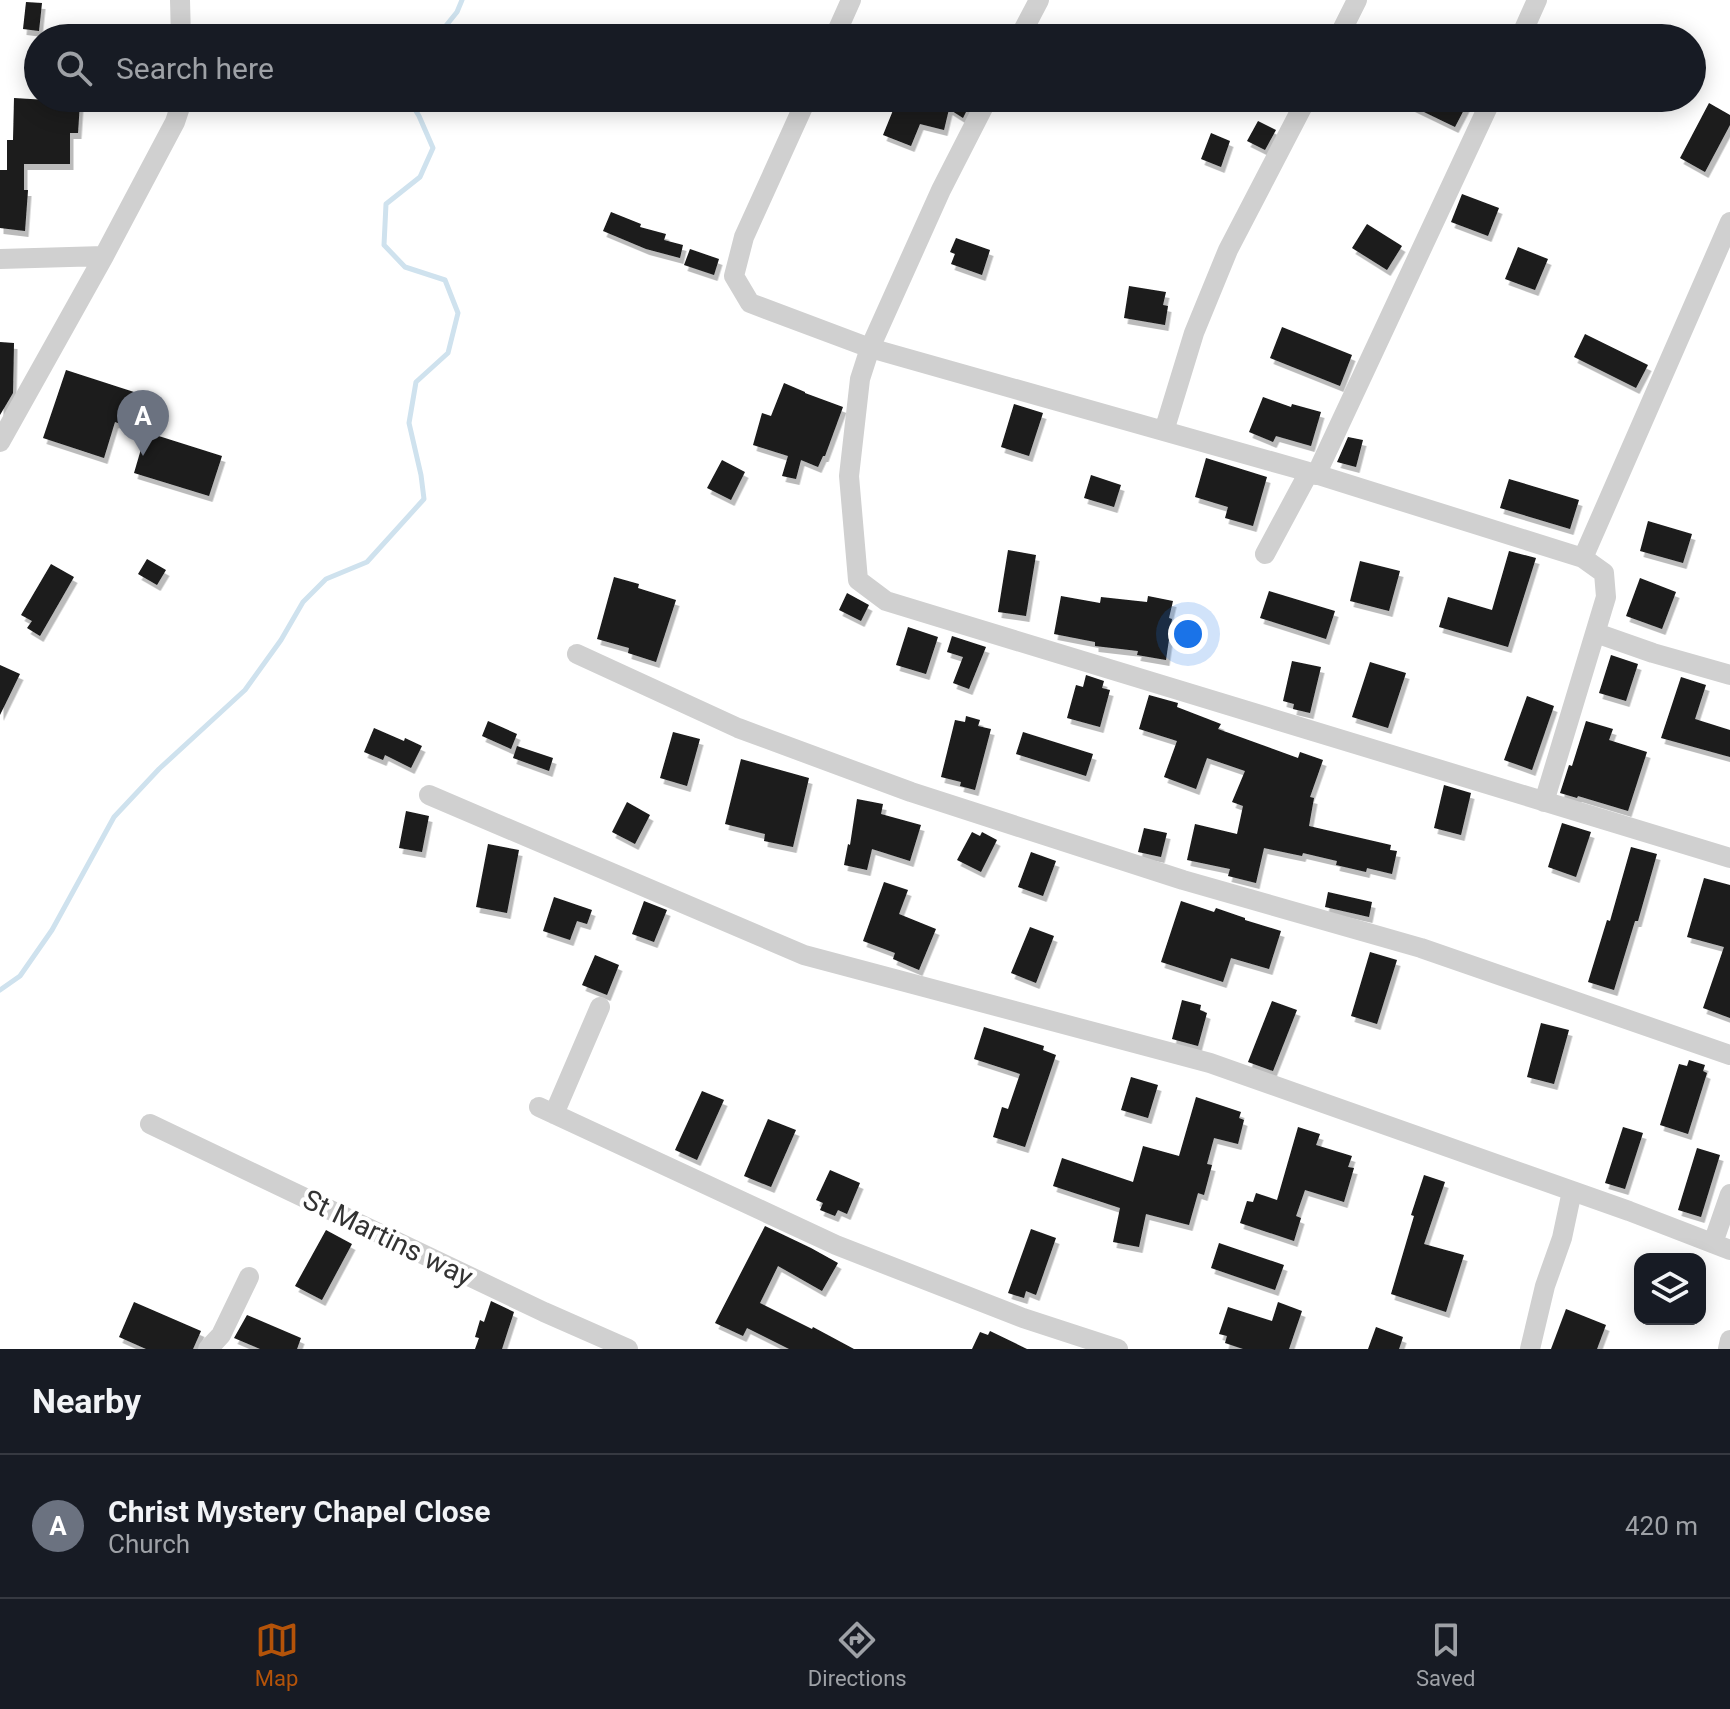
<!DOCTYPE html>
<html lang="en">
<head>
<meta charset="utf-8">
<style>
  body { margin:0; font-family:Roboto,sans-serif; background:#242831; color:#f1f3f6 }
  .controls { position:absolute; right:24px; bottom:24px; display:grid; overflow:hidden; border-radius:16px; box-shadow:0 4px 20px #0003 }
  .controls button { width:72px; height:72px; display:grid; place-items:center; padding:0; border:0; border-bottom:2px solid #363941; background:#171b24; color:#f1f3f6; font:40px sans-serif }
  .you { position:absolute; left:1188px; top:634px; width:28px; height:28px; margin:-20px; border:6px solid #fff; border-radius:50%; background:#1a73e8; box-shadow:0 0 0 12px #1a73e833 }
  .badge { display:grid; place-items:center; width:52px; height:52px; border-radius:50%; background:#b45309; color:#fff; font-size:26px; font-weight:700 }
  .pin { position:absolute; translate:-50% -66px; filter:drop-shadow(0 2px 4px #0008) }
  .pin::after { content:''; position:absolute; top:42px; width:28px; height:24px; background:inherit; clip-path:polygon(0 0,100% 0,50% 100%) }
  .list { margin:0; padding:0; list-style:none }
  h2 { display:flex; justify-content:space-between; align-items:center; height:104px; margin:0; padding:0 32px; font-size:34px }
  h2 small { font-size:26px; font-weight:400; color:#9ea1a6 }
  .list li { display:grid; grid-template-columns:52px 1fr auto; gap:24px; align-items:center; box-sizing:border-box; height:144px; padding:0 32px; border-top:2px solid #363941 }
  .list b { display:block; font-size:30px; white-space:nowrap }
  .list p { margin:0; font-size:26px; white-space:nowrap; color:#9ea1a6 }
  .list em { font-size:26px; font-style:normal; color:#9ea1a6 }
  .icon { flex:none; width:44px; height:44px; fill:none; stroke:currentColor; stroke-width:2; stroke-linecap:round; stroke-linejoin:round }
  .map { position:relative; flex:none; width:1730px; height:1349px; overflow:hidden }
  .search { position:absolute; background:#171b24; box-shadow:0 4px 20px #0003; left:24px; right:24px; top:24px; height:88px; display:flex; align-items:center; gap:20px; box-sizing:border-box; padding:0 28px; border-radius:44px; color:#9ea1a6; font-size:30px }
  .sheet { height:248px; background:#171b24 }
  nav { display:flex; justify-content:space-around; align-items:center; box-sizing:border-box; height:112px; border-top:2px solid #363941; background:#171b24; font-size:22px; color:#9ea1a6 }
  nav a { display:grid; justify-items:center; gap:4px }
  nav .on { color:#b45309 }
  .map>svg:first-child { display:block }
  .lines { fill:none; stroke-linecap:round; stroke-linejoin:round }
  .stream { stroke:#cfe2ee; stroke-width:5 }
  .building { fill:#1a1a1a; filter:url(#shadow) }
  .street { stroke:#d0d0d0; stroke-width:20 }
  .labels { text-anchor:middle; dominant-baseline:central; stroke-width:8; stroke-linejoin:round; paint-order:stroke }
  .street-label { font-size:28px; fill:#333; stroke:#fff }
</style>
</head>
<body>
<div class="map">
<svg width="1730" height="1349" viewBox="0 0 1730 1349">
  <defs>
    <filter id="shadow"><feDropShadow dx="3.5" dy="6" stdDeviation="0" flood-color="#0004"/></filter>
  </defs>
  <rect width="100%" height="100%" fill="#fff"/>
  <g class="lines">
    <path class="stream" d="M436 38 457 12 462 0
      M0 990 20 976 52 930 114 817 159 769 245 690 281 640 303 602 326 579 367 562 424 499 421 475 409 423 416 382 448 353 458 313 445 280 405 267 384 245 386 204 420 177 433 148 419 116 408 98"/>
  </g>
  <path class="building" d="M26 2 42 3 39 31 23 29Z
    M14 98 80 102 78 133H70V164H24V190H28L25 231 0 228V170H7V140H13Z
    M898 98 926 109 932 100 929 98H973L963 118 949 109 944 130 920 124 911 146 883 135Z
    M1395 98H1460L1468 102 1455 127Z
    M1709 103 1730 115V125L1705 172 1680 158Z
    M1258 121 1276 130 1265 150 1247 141Z
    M1211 133 1230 141 1221 167 1201 159Z
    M1462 194 1499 208 1488 236 1451 222Z
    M611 212 641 224 640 227 666 234 664 240 683 245 680 258 646 249 603 231Z
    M1367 224 1402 246 1387 270 1352 248Z
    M956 238 990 250 982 275 951 264 955 254 950 252Z
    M1518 247 1548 259 1535 290 1505 279Z
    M690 249 719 259 714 275 684 265Z
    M1129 286 1166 292 1163 305 1168 306 1165 325 1124 318Z
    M1282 327 1352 355 1340 386 1270 358Z
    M1585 334 1648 365 1636 388 1574 357Z
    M0 342 14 343 13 393 0 415Z
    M66 370 134 392 124 425 115 422 104 458 43 438Z
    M784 383 805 392V393L843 407 825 456H823L818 467 801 460 796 479 782 476 788 456 753 445 762 413 771 416Z
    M1263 397 1291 407 1292 404 1321 412 1311 446 1276 436 1273 442 1249 432Z
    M1014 404 1043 413 1029 456 1001 447Z
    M146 432 222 456 209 496 134 473Z
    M1348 437 1363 440 1356 467 1337 462Z
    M1206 458 1267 477 1253 526 1225 518 1228 507 1195 497Z
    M722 460 745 472 731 500 707 488Z
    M1091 475 1121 485 1114 507 1084 498Z
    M1509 479 1579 500 1570 529 1500 508Z
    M1648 521 1692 534 1683 563 1640 551Z
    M1008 550 1036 555 1026 616 998 612Z
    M1509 551 1536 558 1508 647 1439 627 1448 597 1492 610Z
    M147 559 166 570 157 585 138 574Z
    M1360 561 1400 571 1389 611 1350 601Z
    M51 564 74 577 40 636 27 628 32 621 21 615Z
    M614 577 639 584 638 588 676 600 656 662 628 653 629 648 597 639Z
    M1640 578 1676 592 1662 629 1626 616Z
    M1269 591 1335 611 1326 639 1260 618Z
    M847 593 869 605 861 621 839 610Z
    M1061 596 1100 603 1101 597 1147 602 1148 596 1173 601 1169 618 1172 619 1166 660 1137 655 1138 651 1095 646V642L1054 634Z
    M908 627 938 637 926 674 896 665Z
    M952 636 986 647 969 689 953 683 963 657 947 652Z
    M1611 655 1638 664 1626 701 1599 693Z
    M1292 661 1321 667 1310 713 1293 709 1294 704 1283 701Z
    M1370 662 1406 673 1388 728 1352 717Z
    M0 665 20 674 0 715Z
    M1086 675 1104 681 1102 688 1110 690 1100 727 1067 718 1076 685 1083 687Z
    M1681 677 1706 685 1695 719 1730 730V757L1661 738Z
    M1149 695 1178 703 1177 707 1221 724 1218 729 1298 758 1300 752 1323 760 1310 797 1314 798 1309 826 1391 845 1390 850 1397 851 1392 874 1367 868 1366 872 1336 865 1337 861 1303 853 1302 856 1264 848 1256 883 1228 876 1230 869 1187 860 1195 824 1237 834 1243 806 1232 802 1245 771 1207 758 1196 789 1164 777 1177 741 1139 729Z
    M1527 696 1554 706 1532 770 1504 760Z
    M966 716 980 720 978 726 991 729 975 790 960 786 961 782 941 777 955 720 965 722Z
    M488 721 517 734 511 749 482 736Z
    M1586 721 1613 729 1609 740 1647 752 1628 811 1578 796 1577 798 1560 793 1569 765 1572 766Z
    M374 728 404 741 405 738 422 746 411 768 385 755 383 760 364 752Z
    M673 732 700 739 687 786 660 778Z
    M1023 732 1093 754 1086 776 1016 754Z
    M517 746 553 758 549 771 513 758Z
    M741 759 809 778 793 847 764 841 765 834 725 824Z
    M1444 785 1471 793 1461 835 1434 828Z
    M857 799 883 804 881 814 921 825 910 861 872 849 867 870 844 865 848 844 850 845Z
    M627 802 650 815 635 844 612 832Z
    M406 811 429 816 422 852 399 848Z
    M1562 823 1591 832 1576 877 1548 867Z
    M1144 828 1167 833 1161 857 1138 852Z
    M972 832 980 836 982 832 997 840 981 872 957 860Z
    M488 844 519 850 507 913 476 907Z
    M1631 847 1657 854 1638 921H1635L1614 990 1588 982 1607 920 1610 921Z
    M1031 852 1056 861 1043 896 1018 887Z
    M1704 878 1730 885V1018L1703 1008 1724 947 1687 937Z
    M884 882 908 890 899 914 936 929 919 970 893 959 895 953 863 941Z
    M1328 892 1372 902 1369 917 1325 907Z
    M554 897 592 910 587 924 577 921 570 940 543 931Z
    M644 901 667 910 654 942 632 934Z
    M1181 901 1214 912 1216 908 1245 918V920L1281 931 1269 969 1231 958 1223 982 1161 962Z
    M1030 927 1054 936 1036 983 1011 973Z
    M1370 952 1397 960 1377 1024 1351 1016Z
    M595 955 619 965 607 995 582 985Z
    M1182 1000 1201 1005 1200 1010 1207 1013 1198 1046 1172 1039Z
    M1272 1001 1297 1010 1273 1071 1248 1062Z
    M1541 1023 1569 1030 1554 1084 1527 1077Z
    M984 1027 1044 1046 1043 1050 1056 1055 1025 1147 993 1137 1002 1107 1008 1109 1020 1074 974 1059Z
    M1689 1060 1705 1065 1703 1071 1707 1073 1688 1134 1660 1125 1679 1064 1687 1066Z
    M1131 1077 1158 1085 1148 1118 1121 1110Z
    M702 1091 724 1100 697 1160 675 1150Z
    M1196 1097 1241 1112 1239 1118 1244 1120 1238 1144 1214 1138 1207 1164 1212 1165 1204 1195 1198 1193 1189 1225 1146 1214 1139 1247 1113 1242 1120 1208 1053 1186 1062 1158 1133 1182 1143 1146 1179 1156Z
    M768 1119 796 1130 771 1187 744 1176Z
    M1298 1127 1320 1134 1316 1145 1352 1156 1348 1167 1354 1168 1344 1202 1305 1190 1296 1216 1301 1218 1294 1241 1240 1223 1247 1201 1253 1202 1256 1193 1277 1200Z
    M1623 1127 1643 1133 1625 1189 1605 1183Z
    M1697 1148 1720 1155 1701 1217 1678 1210Z
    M830 1170 860 1183 847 1214 838 1210 835 1216 820 1210 823 1203 816 1200Z
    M1424 1175 1445 1182 1424 1244 1464 1255 1446 1312 1391 1294 1414 1216 1411 1215Z
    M765 1226 811 1248 838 1263 822 1291 778 1266 760 1303 812 1329 813 1327 854 1349H789L747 1328 743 1336 715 1323Z
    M1031 1229 1056 1238 1036 1295 1026 1291 1024 1298 1008 1293Z
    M326 1230 352 1244 322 1300 295 1286Z
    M1219 1243 1284 1265 1275 1290 1211 1268Z
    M491 1301 514 1312 502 1349H475L479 1338 475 1337 480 1320 484 1322Z
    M134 1302 201 1331 193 1349H146L119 1337Z
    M1278 1302 1302 1311 1289 1349H1243L1225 1343 1227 1336 1219 1334 1228 1307 1272 1321Z
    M1566 1309 1606 1325 1597 1349H1551Z
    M247 1315 301 1338 297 1349H260L234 1338Z
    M1376 1327 1403 1337 1399 1349H1368Z
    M990 1331 1027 1349H972L980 1332 988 1335Z"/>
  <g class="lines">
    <path class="street" d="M180 0 181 38
      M834 38 851 0
      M1019 38 1039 0
      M1338 38 1357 0
      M1520 38 1537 0
      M807 98 744 237 734 276 750 303 870 348 1309 472 1583 558 1604 573 1606 597 1544 802
      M988 98 941 190 870 348 860 379 849 476 858 580 886 601 1730 858
      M0 259 104 256
      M1164 431 1194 333 1228 250 1307 98
      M0 442 104 256 175 122 183 98
      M1316 475 1492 98
      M1265 554 1309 472
      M1583 558 1730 222
      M1596 633 1653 653 1730 675
      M577 654 738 728 911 792 1183 880 1421 948 1730 1055
      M429 795 804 955 1210 1063 1629 1211 1730 1250
      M539 1107 836 1245 1023 1318 1118 1349
      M554 1114 600 1007
      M150 1124 544 1312 628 1349
      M1713 1243 1730 1194
      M208 1349 221 1335 249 1277
      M1530 1349 1545 1286 1562 1238 1572 1191
      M1728 1349 1730 1340"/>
  </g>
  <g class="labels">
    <g class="street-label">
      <text transform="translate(388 1238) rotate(26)">St Martins way</text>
    </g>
  </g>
</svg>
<div class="controls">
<button><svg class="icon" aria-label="layers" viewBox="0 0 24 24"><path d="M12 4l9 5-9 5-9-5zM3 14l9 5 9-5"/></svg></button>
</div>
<div class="you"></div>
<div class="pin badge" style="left:143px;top:456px;background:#6b7280">A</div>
<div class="search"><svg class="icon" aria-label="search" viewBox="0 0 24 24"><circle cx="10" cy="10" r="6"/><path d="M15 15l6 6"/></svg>Search here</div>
</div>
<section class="sheet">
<h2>Nearby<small></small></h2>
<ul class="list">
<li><span class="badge" style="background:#6b7280">A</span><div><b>Christ Mystery Chapel Close</b><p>Church</p></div><em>420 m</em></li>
</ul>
</section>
<nav>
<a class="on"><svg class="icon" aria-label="map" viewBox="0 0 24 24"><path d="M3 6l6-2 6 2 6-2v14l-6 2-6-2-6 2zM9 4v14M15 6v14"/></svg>Map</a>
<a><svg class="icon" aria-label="directions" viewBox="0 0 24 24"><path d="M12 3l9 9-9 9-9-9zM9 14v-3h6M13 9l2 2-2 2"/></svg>Directions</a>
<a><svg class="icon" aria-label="saved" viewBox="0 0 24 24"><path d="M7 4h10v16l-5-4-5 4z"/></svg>Saved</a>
</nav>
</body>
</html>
